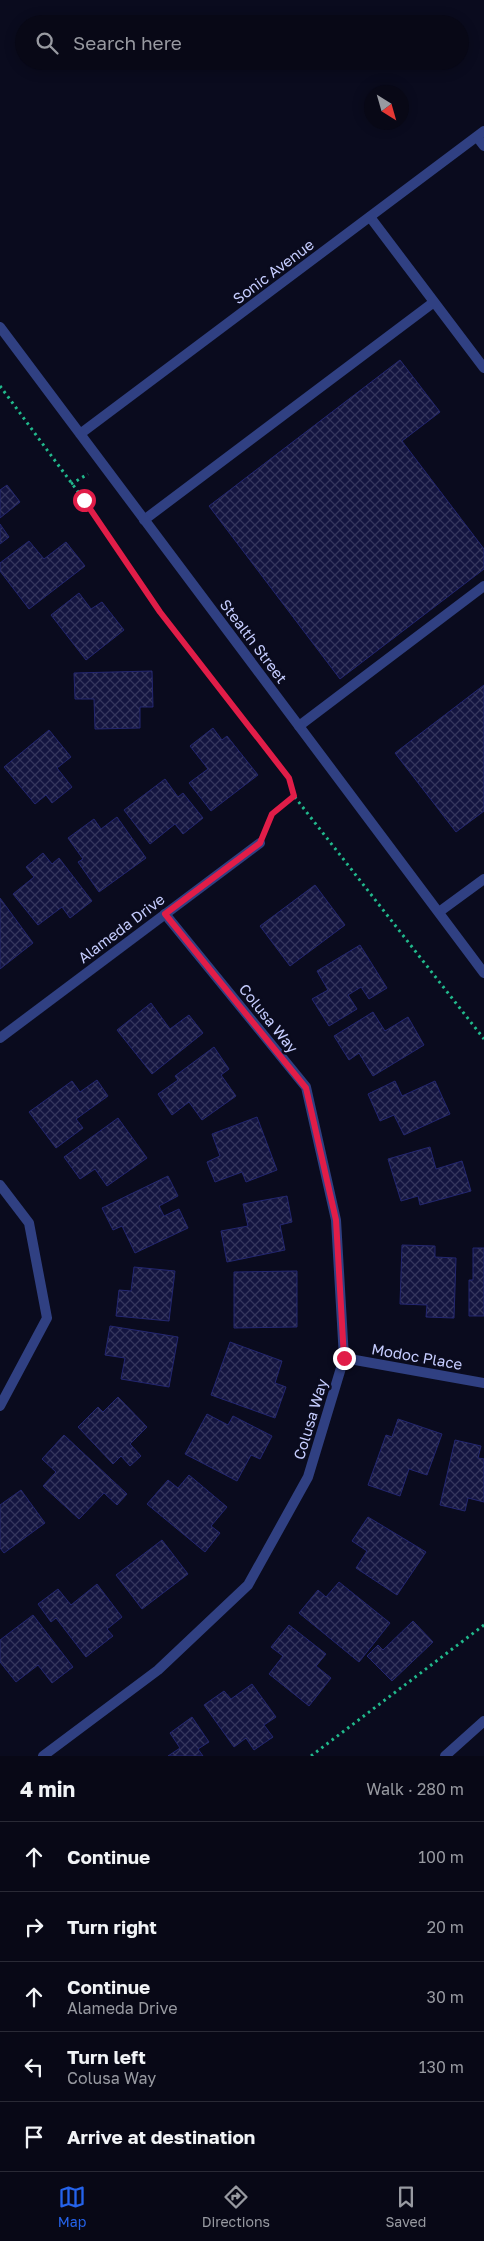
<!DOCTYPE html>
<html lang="en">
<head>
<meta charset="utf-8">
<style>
  body { margin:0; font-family:"Golos Text",sans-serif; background:#161623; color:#f1f3f6 }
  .compass { position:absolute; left:364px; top:85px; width:45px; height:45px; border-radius:50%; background:#080816; box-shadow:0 2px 12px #0003; rotate:143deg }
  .stop { position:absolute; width:15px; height:15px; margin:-11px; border:4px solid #e11d48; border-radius:50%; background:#fff }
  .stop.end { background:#e11d48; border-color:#fff; box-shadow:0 1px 5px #0008 }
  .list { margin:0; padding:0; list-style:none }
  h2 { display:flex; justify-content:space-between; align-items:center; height:65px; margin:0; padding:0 20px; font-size:21px }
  h2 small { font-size:16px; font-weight:400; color:#989aa1 }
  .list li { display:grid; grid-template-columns:32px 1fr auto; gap:15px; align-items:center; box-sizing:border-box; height:70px; padding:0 20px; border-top:1px solid #292935 }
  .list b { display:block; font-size:19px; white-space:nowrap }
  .list p { margin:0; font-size:16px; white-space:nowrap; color:#989aa1 }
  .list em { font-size:16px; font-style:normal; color:#989aa1 }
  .icon { flex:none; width:28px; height:28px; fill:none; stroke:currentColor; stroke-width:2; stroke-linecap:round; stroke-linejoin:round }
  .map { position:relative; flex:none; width:484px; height:1756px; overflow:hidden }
  .search { position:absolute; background:#080816; box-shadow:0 2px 12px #0003; left:15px; right:15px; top:15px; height:55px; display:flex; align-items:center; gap:12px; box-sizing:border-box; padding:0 18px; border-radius:28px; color:#989aa1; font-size:19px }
  .sheet { height:415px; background:#080816 }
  nav { display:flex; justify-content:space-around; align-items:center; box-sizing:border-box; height:70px; border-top:1px solid #292935; background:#080816; font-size:14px; color:#989aa1 }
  nav a { display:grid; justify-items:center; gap:2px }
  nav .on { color:#2563eb }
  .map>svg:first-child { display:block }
  .building { fill:url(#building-cross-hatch); stroke:#23266f }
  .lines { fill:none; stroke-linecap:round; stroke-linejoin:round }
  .path { stroke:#21b98c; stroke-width:3; stroke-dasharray:2.5 4; stroke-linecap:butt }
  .service { stroke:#304082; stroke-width:10 }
  .minor { stroke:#304082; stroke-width:10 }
  .tertiary { stroke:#304082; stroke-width:10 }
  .route { stroke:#e11d48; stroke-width:6 }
  .labels { text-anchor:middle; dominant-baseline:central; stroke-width:5; stroke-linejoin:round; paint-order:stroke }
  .street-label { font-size:15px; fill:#c6cdff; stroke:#0a0b1e }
</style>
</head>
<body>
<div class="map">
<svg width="484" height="1756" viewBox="0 0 484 1756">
  <defs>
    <pattern id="building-cross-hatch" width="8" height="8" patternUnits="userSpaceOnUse" patternTransform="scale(1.25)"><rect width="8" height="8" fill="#141540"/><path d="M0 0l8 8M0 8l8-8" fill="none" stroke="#35365d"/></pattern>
  </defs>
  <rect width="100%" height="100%" fill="#0a0b1e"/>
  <path class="building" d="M400 360 440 412 402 441 484 549V569L340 679 209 506Z
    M7 485 20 502 0 518V490Z
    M0 524 9 537 0 544Z
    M29 541 44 559 66 542 85 566 29 609 0 571V563Z
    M79 593 91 609 102 602 124 630 86 660 51 615Z
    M152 671 153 707H140V728L95 729 94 699H75L74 673Z
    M484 685V811L456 832 395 753Z
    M213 728 222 740 227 736 258 775 211 811 189 783 208 769 190 746Z
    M49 730 71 757 57 768 72 787 52 803 46 795 35 804 4 767Z
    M165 779 178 797 183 793 203 818 183 834 175 824 150 844 124 810Z
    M117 817 146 858 99 892 78 862 83 859 68 838 94 819 101 829Z
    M43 853 52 864 59 858 92 901 70 918 62 907 38 925 13 894 34 877 26 867Z
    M315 885 345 925 290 966 260 926Z
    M0 898 33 943 0 969Z
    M360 945 387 988 369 999 361 987 348 995 357 1009 329 1026 312 999 328 990 317 971Z
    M151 1003 170 1029 189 1015 203 1033 152 1074 117 1030Z
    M373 1012 385 1031 408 1017 424 1045 373 1076 359 1053 349 1060 334 1036Z
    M214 1047 229 1069 221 1075 236 1096 202 1120 189 1102 172 1115 158 1094 178 1080 175 1076Z
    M97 1080 108 1096 76 1119 83 1128 56 1148 29 1112 72 1081 80 1092Z
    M395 1081 402 1096 435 1081 450 1114 404 1135 394 1115 380 1121 368 1094Z
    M257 1117 277 1170 246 1182 242 1172 215 1182 207 1162 220 1156 212 1134Z
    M118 1118 147 1158 107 1186 95 1169 80 1179 64 1157Z
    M430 1147 436 1169 462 1161 471 1191 420 1205 418 1196 401 1201 388 1159Z
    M168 1176 178 1196 159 1206 164 1216 179 1209 188 1228 135 1253 122 1226 113 1230 102 1208Z
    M287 1196 292 1222 280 1225 285 1250 227 1262 221 1231 248 1226 243 1204Z
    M402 1245 435 1246V1257L456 1258 454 1318 426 1317 427 1305 400 1304Z
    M473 1248H484V1316H469V1280H473Z
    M134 1267 175 1271 169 1321 116 1316 119 1290 131 1291Z
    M297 1271V1327L234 1328V1272Z
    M110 1326 178 1337 169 1387 121 1379 125 1358 105 1355Z
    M230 1342 282 1361 275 1383 286 1387 275 1418 211 1395Z
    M118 1397 147 1427 130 1444 141 1456 130 1466 121 1456 113 1464 78 1427 98 1407 103 1412Z
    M207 1414 228 1425 233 1416 272 1436 260 1459 251 1455 237 1481 185 1454Z
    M398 1419 442 1434 427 1475 409 1469 400 1496 368 1485 386 1435 392 1437Z
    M64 1435 127 1494 117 1505 104 1493 79 1519 43 1486 56 1472 42 1459Z
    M455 1440 481 1446 478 1458 484 1459V1502L468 1498 465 1511 440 1505Z
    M189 1475 227 1507 211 1526 220 1533 205 1552 147 1504 168 1480 178 1488Z
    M21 1490 45 1523 4 1553 0 1548V1505Z
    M368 1517 426 1552 397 1595 356 1568 367 1551 352 1541Z
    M162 1540 188 1574 142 1609 116 1575Z
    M339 1582 390 1623 359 1662 299 1613 318 1590 326 1597Z
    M97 1584 122 1617 107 1629 113 1636 86 1657 56 1618 51 1622 38 1604 58 1589 71 1605Z
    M33 1615 73 1667 52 1683 38 1665 16 1682 0 1662V1640Z
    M413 1621 433 1642 392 1681 367 1656 378 1645 383 1650Z
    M289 1625 326 1654 316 1666 331 1678 309 1706 269 1674 283 1656 271 1647Z
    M252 1684 276 1717 264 1725 273 1737 254 1750 246 1738 234 1747 204 1705 224 1691 231 1699Z
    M192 1717 209 1742 198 1749 203 1756H168L180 1748 170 1733Z"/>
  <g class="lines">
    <path class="path" d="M0 386 84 500 160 612 289 777 294 796 484 1039
      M71 484 88 474
      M266 828 272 814 294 796
      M311 1756 484 1625"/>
    <path class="service" d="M477 137 484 146
      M370 217 484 368
      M144 520 434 302
      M299 726 484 586
      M439 912 484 879
      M445 1756 484 1721"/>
    <path class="minor" d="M0 327 484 973
      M80 434 484 131
      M0 1185 29 1223 47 1318 0 1406
      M344 1358 484 1383
      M43 1756 158 1670 248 1585 308 1477 344 1358 336 1220 306 1087 165 914"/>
    <path class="tertiary" d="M0 1038 260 843"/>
  </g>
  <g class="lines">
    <path class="route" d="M84 500 160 612 289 778 294 796 272 814 260 843 165 914 306 1088 336 1220 344 1358"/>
  </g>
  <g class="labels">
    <g class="street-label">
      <text transform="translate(273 271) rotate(-37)">Sonic Avenue</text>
      <text transform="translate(254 641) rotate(53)">Stealth Street</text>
      <text transform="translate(121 928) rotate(-37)">Alameda Drive</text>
      <text transform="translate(269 1018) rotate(51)">Colusa Way</text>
      <text transform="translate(417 1356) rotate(10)">Modoc Place</text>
      <text transform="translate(310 1419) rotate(-73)">Colusa Way</text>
    </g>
  </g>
</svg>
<svg class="compass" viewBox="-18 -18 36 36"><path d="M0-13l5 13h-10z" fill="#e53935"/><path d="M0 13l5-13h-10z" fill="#989aa1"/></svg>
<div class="stop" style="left:84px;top:500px"></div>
<div class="stop end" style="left:344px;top:1358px"></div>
<div class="search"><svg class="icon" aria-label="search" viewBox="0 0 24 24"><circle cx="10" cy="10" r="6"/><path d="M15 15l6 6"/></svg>Search here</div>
</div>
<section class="sheet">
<h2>4 min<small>Walk · 280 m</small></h2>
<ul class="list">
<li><svg class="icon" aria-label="ahead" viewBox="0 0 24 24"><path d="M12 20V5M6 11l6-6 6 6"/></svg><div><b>Continue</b></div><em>100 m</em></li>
<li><svg class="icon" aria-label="right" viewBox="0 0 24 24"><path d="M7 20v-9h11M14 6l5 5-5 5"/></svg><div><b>Turn right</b></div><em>20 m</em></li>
<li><svg class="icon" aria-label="ahead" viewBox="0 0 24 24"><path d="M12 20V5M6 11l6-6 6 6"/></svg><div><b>Continue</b><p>Alameda Drive</p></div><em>30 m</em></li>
<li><svg class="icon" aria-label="left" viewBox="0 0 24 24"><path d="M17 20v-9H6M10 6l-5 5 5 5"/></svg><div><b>Turn left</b><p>Colusa Way</p></div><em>130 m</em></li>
<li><svg class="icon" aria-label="arrive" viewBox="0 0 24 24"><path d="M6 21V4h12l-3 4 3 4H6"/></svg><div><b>Arrive at destination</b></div></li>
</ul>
</section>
<nav>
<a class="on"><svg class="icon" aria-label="map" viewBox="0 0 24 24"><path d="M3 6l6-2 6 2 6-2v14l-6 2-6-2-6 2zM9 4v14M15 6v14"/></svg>Map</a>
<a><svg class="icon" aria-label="directions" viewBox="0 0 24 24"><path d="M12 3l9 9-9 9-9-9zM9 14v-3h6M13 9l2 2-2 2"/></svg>Directions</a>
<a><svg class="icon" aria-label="saved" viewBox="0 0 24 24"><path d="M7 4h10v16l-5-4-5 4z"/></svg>Saved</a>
</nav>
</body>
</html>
